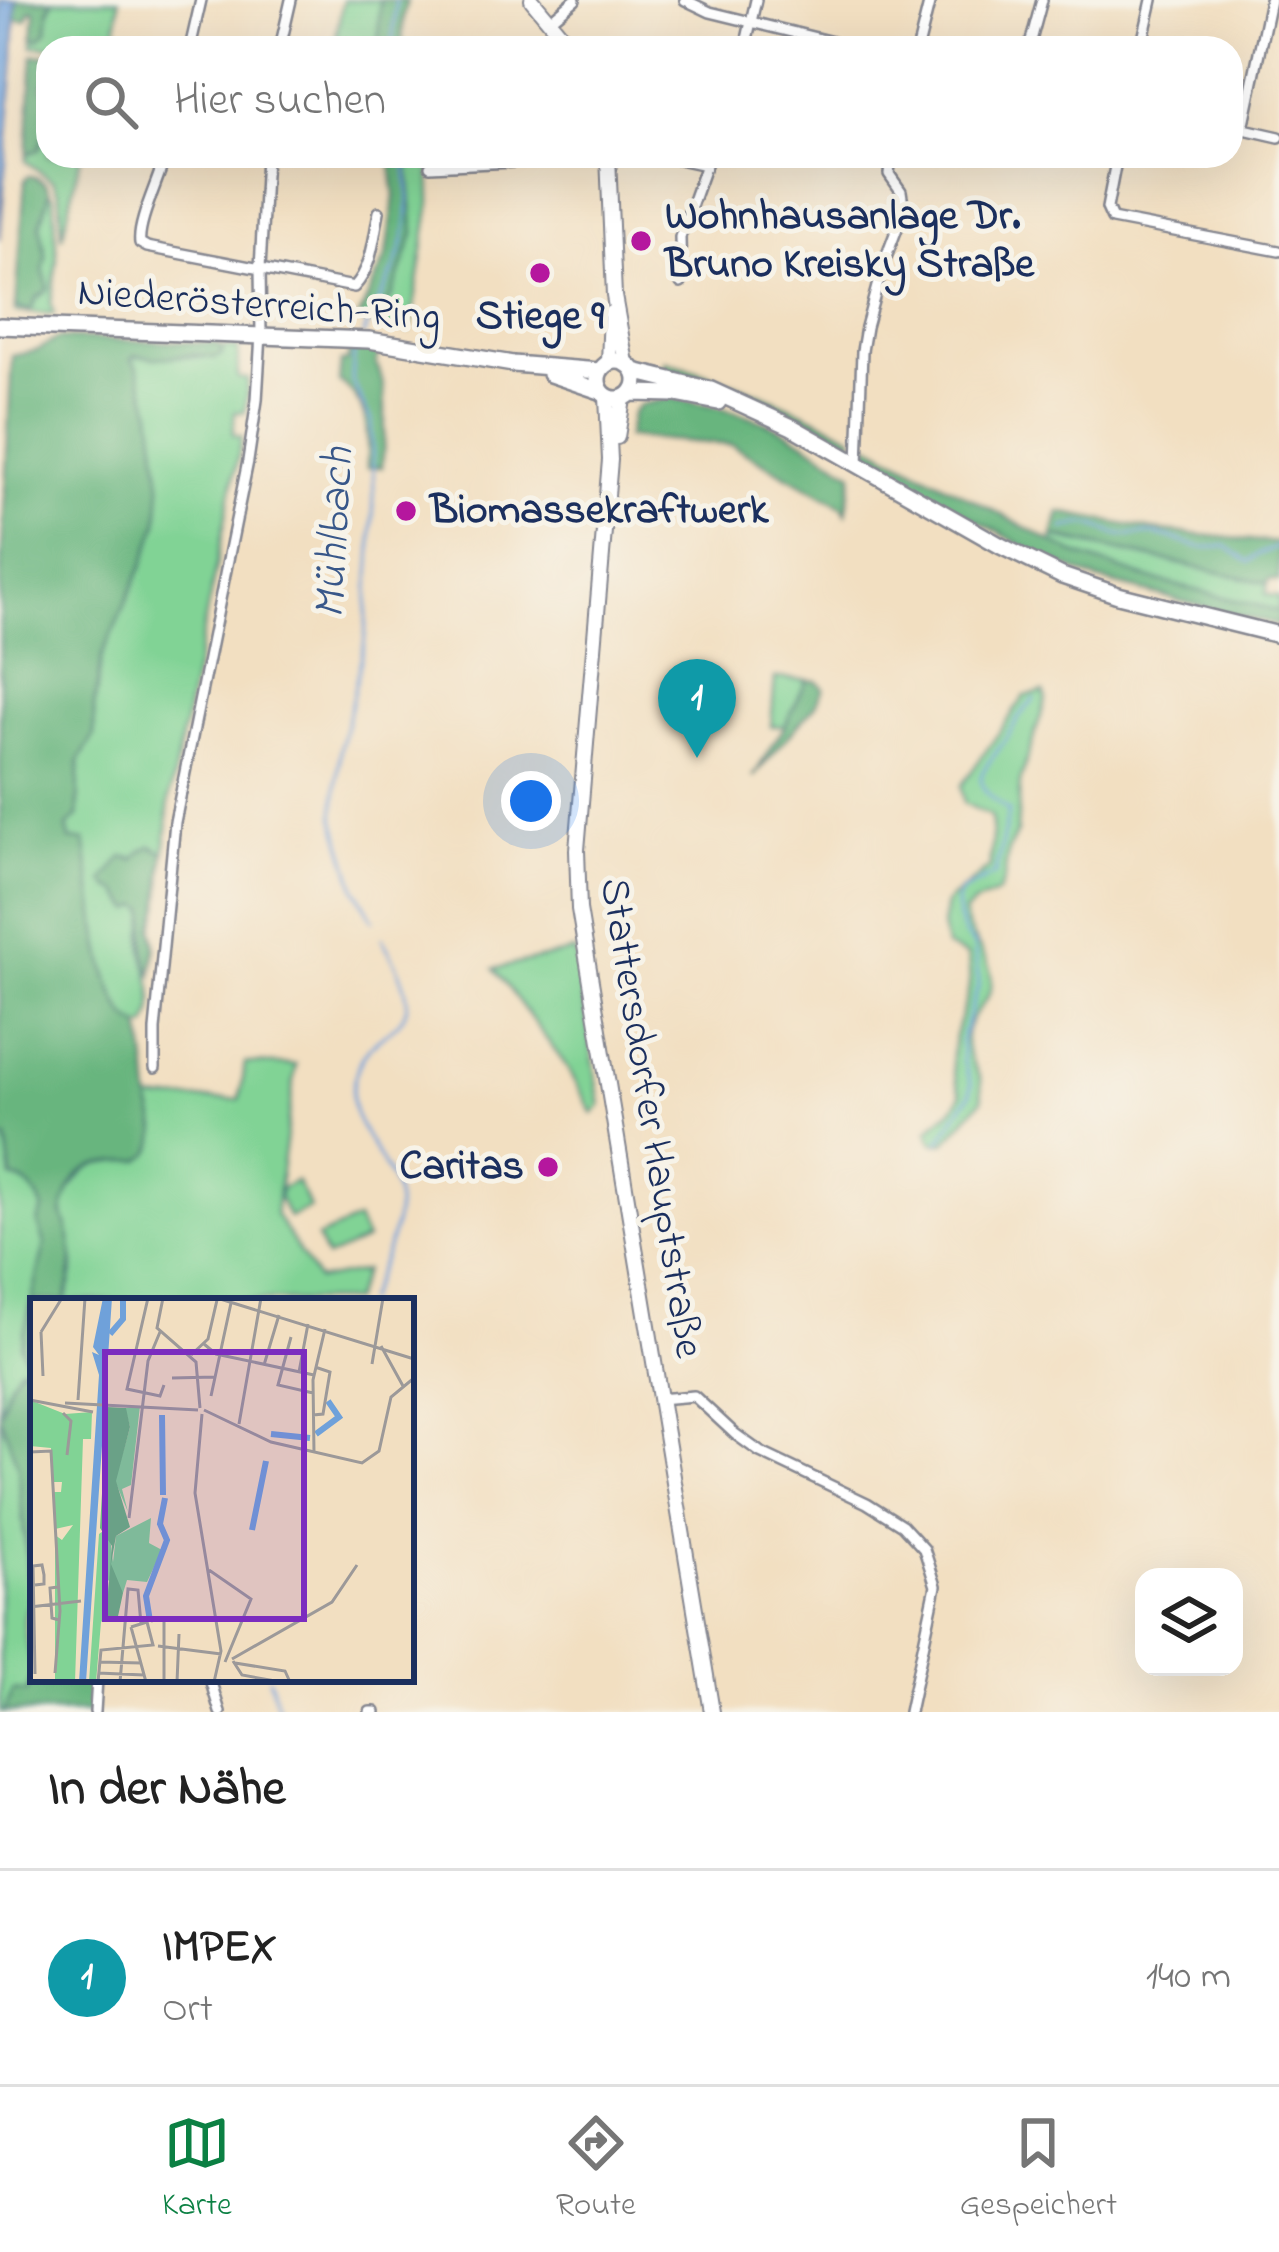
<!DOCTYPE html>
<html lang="de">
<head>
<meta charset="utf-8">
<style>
  body { margin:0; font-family:"Indie Flower",sans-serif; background:#f6f6f6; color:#222 }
  .controls { position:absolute; right:36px; bottom:36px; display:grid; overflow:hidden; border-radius:24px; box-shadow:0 12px 48px #0002 }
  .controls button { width:108px; height:108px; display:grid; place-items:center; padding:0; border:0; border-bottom:3px solid #e0e0e0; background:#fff; color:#222; font:60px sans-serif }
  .you { position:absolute; left:531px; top:801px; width:42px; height:42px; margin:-30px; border:9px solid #fff; border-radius:50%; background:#1a73e8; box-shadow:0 0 0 18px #1a73e833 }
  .badge { display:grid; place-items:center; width:78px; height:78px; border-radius:50%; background:#0b8043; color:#fff; font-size:39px; font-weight:700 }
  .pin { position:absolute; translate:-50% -99px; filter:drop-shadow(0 3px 6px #0008) }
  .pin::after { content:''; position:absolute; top:63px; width:42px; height:36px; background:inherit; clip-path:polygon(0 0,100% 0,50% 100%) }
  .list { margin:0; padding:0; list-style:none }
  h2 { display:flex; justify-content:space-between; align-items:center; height:156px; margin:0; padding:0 48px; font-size:51px }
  h2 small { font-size:39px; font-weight:400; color:#767676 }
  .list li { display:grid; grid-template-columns:78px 1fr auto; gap:36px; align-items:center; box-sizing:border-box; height:216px; padding:0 48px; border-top:3px solid #e0e0e0 }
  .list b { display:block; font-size:45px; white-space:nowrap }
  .list p { margin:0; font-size:39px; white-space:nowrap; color:#767676 }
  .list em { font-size:39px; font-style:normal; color:#767676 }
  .icon { flex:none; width:66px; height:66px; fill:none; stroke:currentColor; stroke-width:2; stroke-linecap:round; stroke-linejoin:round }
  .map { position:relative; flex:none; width:1279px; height:1712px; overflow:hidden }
  .search { position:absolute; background:#fff; box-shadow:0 12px 48px #0002; left:36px; right:36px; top:36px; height:132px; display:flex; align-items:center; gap:30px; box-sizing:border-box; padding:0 42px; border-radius:36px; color:#767676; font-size:45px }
  .sheet { height:372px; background:#fff }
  nav { display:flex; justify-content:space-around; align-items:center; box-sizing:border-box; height:168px; border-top:3px solid #e0e0e0; background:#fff; font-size:33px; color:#767676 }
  nav a { display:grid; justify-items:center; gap:6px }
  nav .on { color:#0b8043 }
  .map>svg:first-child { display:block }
  .green { fill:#81d395; stroke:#4e817a; stroke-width:3 }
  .forest { fill:#68b57e; stroke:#42726e; stroke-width:3 }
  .water { fill:#6fa1da; stroke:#45689c; stroke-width:3 }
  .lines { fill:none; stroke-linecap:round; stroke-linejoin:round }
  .stream { stroke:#6fa1da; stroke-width:3 }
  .minor-casing { stroke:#868790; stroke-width:14 }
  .secondary-casing { stroke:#868790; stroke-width:18 }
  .primary-casing { stroke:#868790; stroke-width:20 }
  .minor { stroke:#fff; stroke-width:9 }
  .secondary { stroke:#fff; stroke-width:14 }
  .primary { stroke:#fff; stroke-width:15 }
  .poi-dot { fill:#b5179e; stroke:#f7f3e8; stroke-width:4.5 }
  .labels { text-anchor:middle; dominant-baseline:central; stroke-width:10; stroke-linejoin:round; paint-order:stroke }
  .poi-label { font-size:42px; font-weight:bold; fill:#1b2f5e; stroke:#f7f3e8; text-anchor:start }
  .street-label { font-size:42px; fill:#1b2f5e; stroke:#f7f3e8 }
  .water-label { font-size:45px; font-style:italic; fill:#385789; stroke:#f7f3e8 }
  .inset-river { fill:none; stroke:#6fa1da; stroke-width:6 }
  .inset-road { fill:none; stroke:#9c9999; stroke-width:3 }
  .view { fill:#7b2cbf; fill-opacity:0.15; stroke:#7b2cbf; stroke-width:6 }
  .inset-edge { fill:none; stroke:#1b2f5e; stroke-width:6 }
</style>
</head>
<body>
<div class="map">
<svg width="1279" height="1712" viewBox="0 0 1279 1712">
  <rect width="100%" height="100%" fill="#f7f3e8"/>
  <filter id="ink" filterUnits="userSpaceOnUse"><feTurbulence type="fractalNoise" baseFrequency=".00833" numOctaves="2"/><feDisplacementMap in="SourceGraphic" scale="24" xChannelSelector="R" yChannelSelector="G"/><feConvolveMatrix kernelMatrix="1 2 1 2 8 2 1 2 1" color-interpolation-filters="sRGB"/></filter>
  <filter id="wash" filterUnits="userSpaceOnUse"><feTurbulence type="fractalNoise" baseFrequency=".004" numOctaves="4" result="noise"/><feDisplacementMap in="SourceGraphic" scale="48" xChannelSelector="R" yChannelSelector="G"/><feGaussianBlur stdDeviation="2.7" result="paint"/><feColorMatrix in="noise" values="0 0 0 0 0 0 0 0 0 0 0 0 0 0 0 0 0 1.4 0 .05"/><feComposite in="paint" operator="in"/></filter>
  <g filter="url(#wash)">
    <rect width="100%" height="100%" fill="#f2dfc1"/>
    <path class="green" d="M53 0H119L115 48 33 46V38L39 39Z
      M343 0H380L378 48H334Z
      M48 134V156H81L62 238 60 194 54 182 26 161 27 154 39 149 44 135Z
      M408 161H430L431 202 410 331 373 323 392 296 414 233Z
      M50 192 54 197 57 260 51 303 54 314 16 312V307L31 310 36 299 47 291 48 286 43 270 46 256 40 226Z
      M222 347 238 348V378L248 379 245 412H235L233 435 242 437 169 799C167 818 168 835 164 853L151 846 134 860 130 857 110 888 119 892 129 907 142 906 147 913C144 928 141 946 146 962 151 982 159 1008 146 1027 138 1025 135 1025 129 1019 100 989 92 885 85 842L70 840 67 826 78 816 79 761 94 735V706L102 655 143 565 152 412 137 366 131 358C157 351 194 362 221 354Z
      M1053 537 1268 583 1266 594 1279 597V611C1203 592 1122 578 1051 543Z
      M775 678 807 680 785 726H771Z
      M1044 692 1046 699 1020 782 1017 832 1008 851 1004 880 998 893 976 903 964 913C964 932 987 952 991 974 996 998 976 1007 968 1026 960 1048 974 1062 981 1081 981 1082 982 1099 982 1100L945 1143H933L928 1131C941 1115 953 1114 961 1094 956 1082 951 1068 952 1055 954 1017 977 998 967 956L946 947 942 926 946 903 990 867C989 849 996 832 990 816L964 803 961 786 1025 696Z
      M575 951 601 1106 593 1114 568 1068 494 969Z
      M245 1063 296 1065 275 1214 317 1280 364 1271 352 1301H65C68 1290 74 1275 74 1264 73 1248 64 1233 63 1217 61 1186 95 1153 126 1161L157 1128 150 1100 240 1099Z
      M6 1137 12 1178C31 1182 36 1193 43 1209L38 1223 46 1244 21 1346 26 1358 33 1360V1366L20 1367 9 1383 0 1414V1141Z
      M296 1181 310 1208 289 1218 279 1198 281 1188Z
      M357 1220 366 1240 326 1258 317 1238Z
      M0 1416 18 1466 28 1574C40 1597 24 1601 24 1622 24 1648 40 1667 26 1692L13 1690 4 1712H0Z"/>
    <path class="forest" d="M16 0H53L49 7 47 31 39 39 33 38 35 10H31L26 20 15 19Z
      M380 0H407L403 17 402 48H378Z
      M33 55H48V77L43 84V89L48 92V134L44 135 39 149 27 154Z
      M390 156H408L414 233 392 296 373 323 357 321 387 255 395 196Z
      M29 176C37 176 48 184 50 192L40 226 46 256 43 270 48 286 47 291 36 298 31 311 16 307 25 179Z
      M58 338 215 343 222 347V354L215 358 194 355 155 358 136 355 131 359 137 366 152 412 161 485 158 524 143 565 102 655 94 706V736L79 761 78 816 67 827 70 840 85 841C93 888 98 979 126 1016 129 1019 137 1025 141 1027 147 1051 148 1073 150 1097 152 1113 161 1130 154 1146 151 1154 148 1155 141 1160 118 1162 88 1159 73 1182 68 1191 65 1204 62 1213 76 1248 74 1265 65 1301H33V1360L26 1359 21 1346 45 1244 38 1223 43 1209C36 1193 31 1181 12 1178L7 1139 0 1141V589L12 356 38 350Z
      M354 344 381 346 376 364C390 388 384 439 382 467L367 468C368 434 371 403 339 382L341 362 348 361 349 349Z
      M665 361C732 379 791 405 853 436L851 446 701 379 663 370Z
      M670 398C713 404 758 415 797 437 816 448 834 461 853 473L846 513 842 506 732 445 627 437 632 414 639 405Z
      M869 444 1075 554 1143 577 1279 611V626L1098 580 1047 559 873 463 865 456Z
      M1060 512 1152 530 1279 543V581L1270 579 1268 583 1053 536Z
      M807 680 817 681 824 688 815 706 753 777 785 726Z
      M151 846 164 853 160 906 153 928 156 946 152 974C140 952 147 932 146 909L139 906 132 910 119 892 110 888 104 881 123 857 134 860 140 852Z
      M33 1366V1581L28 1574 18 1466 0 1416 9 1383 20 1367Z
      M33 1679H92L90 1712H4L13 1690 26 1692Z"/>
    <path class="water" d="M0 0H16L14 59 0 240Z"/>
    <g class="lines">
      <path class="stream" d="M392 48 396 0
        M363 335C394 268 420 234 404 156
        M358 344 354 352 352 381 371 421 374 493 371 563 364 646 340 751 334 816 356 889 373 920
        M1064 529C1091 518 1095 529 1120 535 1133 538 1146 532 1159 535 1188 541 1193 551 1226 546L1249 562 1259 554 1279 547
        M939 1142 970 1094 971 1083 963 1061 961 1041 979 983 974 945 965 935 958 918 957 901 961 892 995 874 1009 811C961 778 984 774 1007 737 1016 722 1023 710 1035 699
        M366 1301C376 1274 398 1231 397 1203 395 1166 348 1128 352 1091 354 1076 359 1060 369 1048 383 1032 409 1024 407 999 405 978 392 956 382 938
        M269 1679 280 1712"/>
    </g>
  </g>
  <g filter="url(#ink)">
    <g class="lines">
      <defs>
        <path id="minor" d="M685 0 710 12 857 48
          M551 20 575 0
          M190 48 201 0
          M280 48 291 0
          M745 48 756 0
          M918 48 930 0
          M1029 48 1042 0
          M1141 48 1152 0
          M1231 126 1279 137
          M1243 128 1270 0
          M165 156C159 180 137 223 140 243L147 247 354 287C372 269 374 237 379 212
          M665 156 706 165
          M1117 156 1107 208 1112 219 1279 251
          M430 166 640 156
          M681 283 680 237 709 156
          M858 464 862 351 866 327 882 268 904 210 901 191 889 174 891 156
          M155 1068V1030L175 822 248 461 257 400 261 334 260 269 266 156
          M659 1399 694 1396 735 1434 760 1452 867 1503 902 1525 924 1549 936 1586 909 1712
          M210 1679 220 1712
          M95 1712 97 1679
          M370 1712H375"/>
        <path id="secondary" d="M532 0 572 48
          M608 156 614 296 626 363
          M609 362 611 313
          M607 397 610 460 577 850 579 909 712 1712
          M617 437 623 399"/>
        <path id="primary" d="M0 326 369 340 513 364 599 371
          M598 380a19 19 0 1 1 38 0a19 19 0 1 1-38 0Z
          M634 371 711 390 792 427 1001 546 1062 576 1118 595 1279 635
          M550 374 600 391
          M632 393 676 394 718 402"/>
      </defs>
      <use href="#minor" class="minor-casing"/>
      <use href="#secondary" class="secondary-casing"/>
      <use href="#primary" class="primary-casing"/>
      <use href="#minor" class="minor"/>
      <use href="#secondary" class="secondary"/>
      <use href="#primary" class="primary"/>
    </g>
  </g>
  <g class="poi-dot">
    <circle cx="641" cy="241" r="12"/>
    <circle cx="540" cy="273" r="12"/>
    <circle cx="406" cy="511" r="12"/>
    <circle cx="548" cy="1167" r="12"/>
  </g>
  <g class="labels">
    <g class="poi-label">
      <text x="665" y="217">Wohnhausanlage Dr.<tspan x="665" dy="48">Bruno Kreisky Straße</tspan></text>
      <text x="540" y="317" text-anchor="middle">Stiege 9</text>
      <text x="430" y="511">Biomassekraftwerk</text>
      <text x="524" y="1167" text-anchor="end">Caritas</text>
    </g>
    <g class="street-label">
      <text transform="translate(259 306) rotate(4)">Niederösterreich-Ring</text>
      <text transform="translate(650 1118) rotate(81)">Stattersdorfer Hauptstraße</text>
    </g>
    <g class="water-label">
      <text transform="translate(336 533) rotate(-87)">Mühlbach</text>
    </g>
  </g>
  <g transform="translate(30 1298)">
    <rect width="384" height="384" fill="#f2dfc1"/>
    <path d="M0 102 35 116 62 114 61 141H53L45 384H25V237L32 242 43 227 25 231 23 194H31L32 184H23L21 150 0 148ZM110 108 101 187 92 191 98 214 85 183 100 129 95 110ZM121 220 119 245 132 252 117 284 97 282 93 295 78 282 81 315 71 324 66 384H59L69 236 76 231 80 239 83 264 86 238Z" fill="#81d395"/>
    <path d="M77 109 96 110 100 129 86 183 100 229 86 238 81 266 93 295 87 323 76 321 82 248 70 230Z" fill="#68b57e"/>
    <path d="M73 0H82L56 384H49L69 77 62 54 69 57 63 49Z" fill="#6fa1da"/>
    <path class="inset-river" d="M80 36 93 21V0M132 117 133 197M241 136 280 140M286 136 309 119 298 103M222 232 236 163M120 323 116 298 137 242 130 226 135 200"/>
    <path class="inset-road" d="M118 0 97 91 130 98 134 87M133 0 127 30 166 64 170 110M187 0 384 61M11 34 13 78M11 34 32 0M261 39 248 87 283 95M174 46 186 56 284 77M351 48 373 88M161 57 178 41 187 2M342 66 353 0M234 67 249 17M269 74 278 26M142 80 185 79M181 98 201 5M0 102 63 114M48 102 55 0M35 105 168 112M174 112 241 144 332 165 349 153 361 99 384 80M33 115 41 123 37 157M172 116 165 195 191 353 184 384M283 117 293 116 300 74 285 69M209 126 231 0M0 154 21 153 30 313 25 375M284 155 283 82 295 31M99 220 118 63 130 34M3 268 5 376M3 268 12 267 14 277V286L5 287M179 272 221 301 195 364M28 289 20 290 22 320 29 322M0 309 51 303M121 323 134 320V384M101 329 116 384M128 348 191 356M202 361 302 304 327 267M203 363 212 377 251 384M69 364 111 365M205 365 255 373 260 384M68 375 114 377M68 384 71 352 123 347 117 324 101 329M90 384 98 291 108 292 111 326M147 384 149 336"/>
    <path class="view" d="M75 54H274V321H75Z"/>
    <rect width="384" height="384" class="inset-edge"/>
  </g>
</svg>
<div class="controls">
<button><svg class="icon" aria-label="layers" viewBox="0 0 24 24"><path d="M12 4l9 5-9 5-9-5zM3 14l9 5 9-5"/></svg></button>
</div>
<div class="you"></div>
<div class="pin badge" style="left:697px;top:758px;background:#0f9aa8">1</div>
<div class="search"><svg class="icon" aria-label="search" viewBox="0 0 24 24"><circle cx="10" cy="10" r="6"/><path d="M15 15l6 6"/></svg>Hier suchen</div>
</div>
<section class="sheet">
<h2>In der Nähe<small></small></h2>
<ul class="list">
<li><span class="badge" style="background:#0f9aa8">1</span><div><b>IMPEX</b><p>Ort</p></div><em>140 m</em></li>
</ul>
</section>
<nav>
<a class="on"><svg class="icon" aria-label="map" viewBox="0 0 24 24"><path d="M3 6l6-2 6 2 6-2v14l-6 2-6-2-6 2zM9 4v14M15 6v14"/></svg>Karte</a>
<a><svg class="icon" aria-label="directions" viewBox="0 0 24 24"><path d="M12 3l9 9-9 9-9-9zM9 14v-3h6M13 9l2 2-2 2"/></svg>Route</a>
<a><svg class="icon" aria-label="saved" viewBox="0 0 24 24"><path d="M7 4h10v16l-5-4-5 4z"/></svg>Gespeichert</a>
</nav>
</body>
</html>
